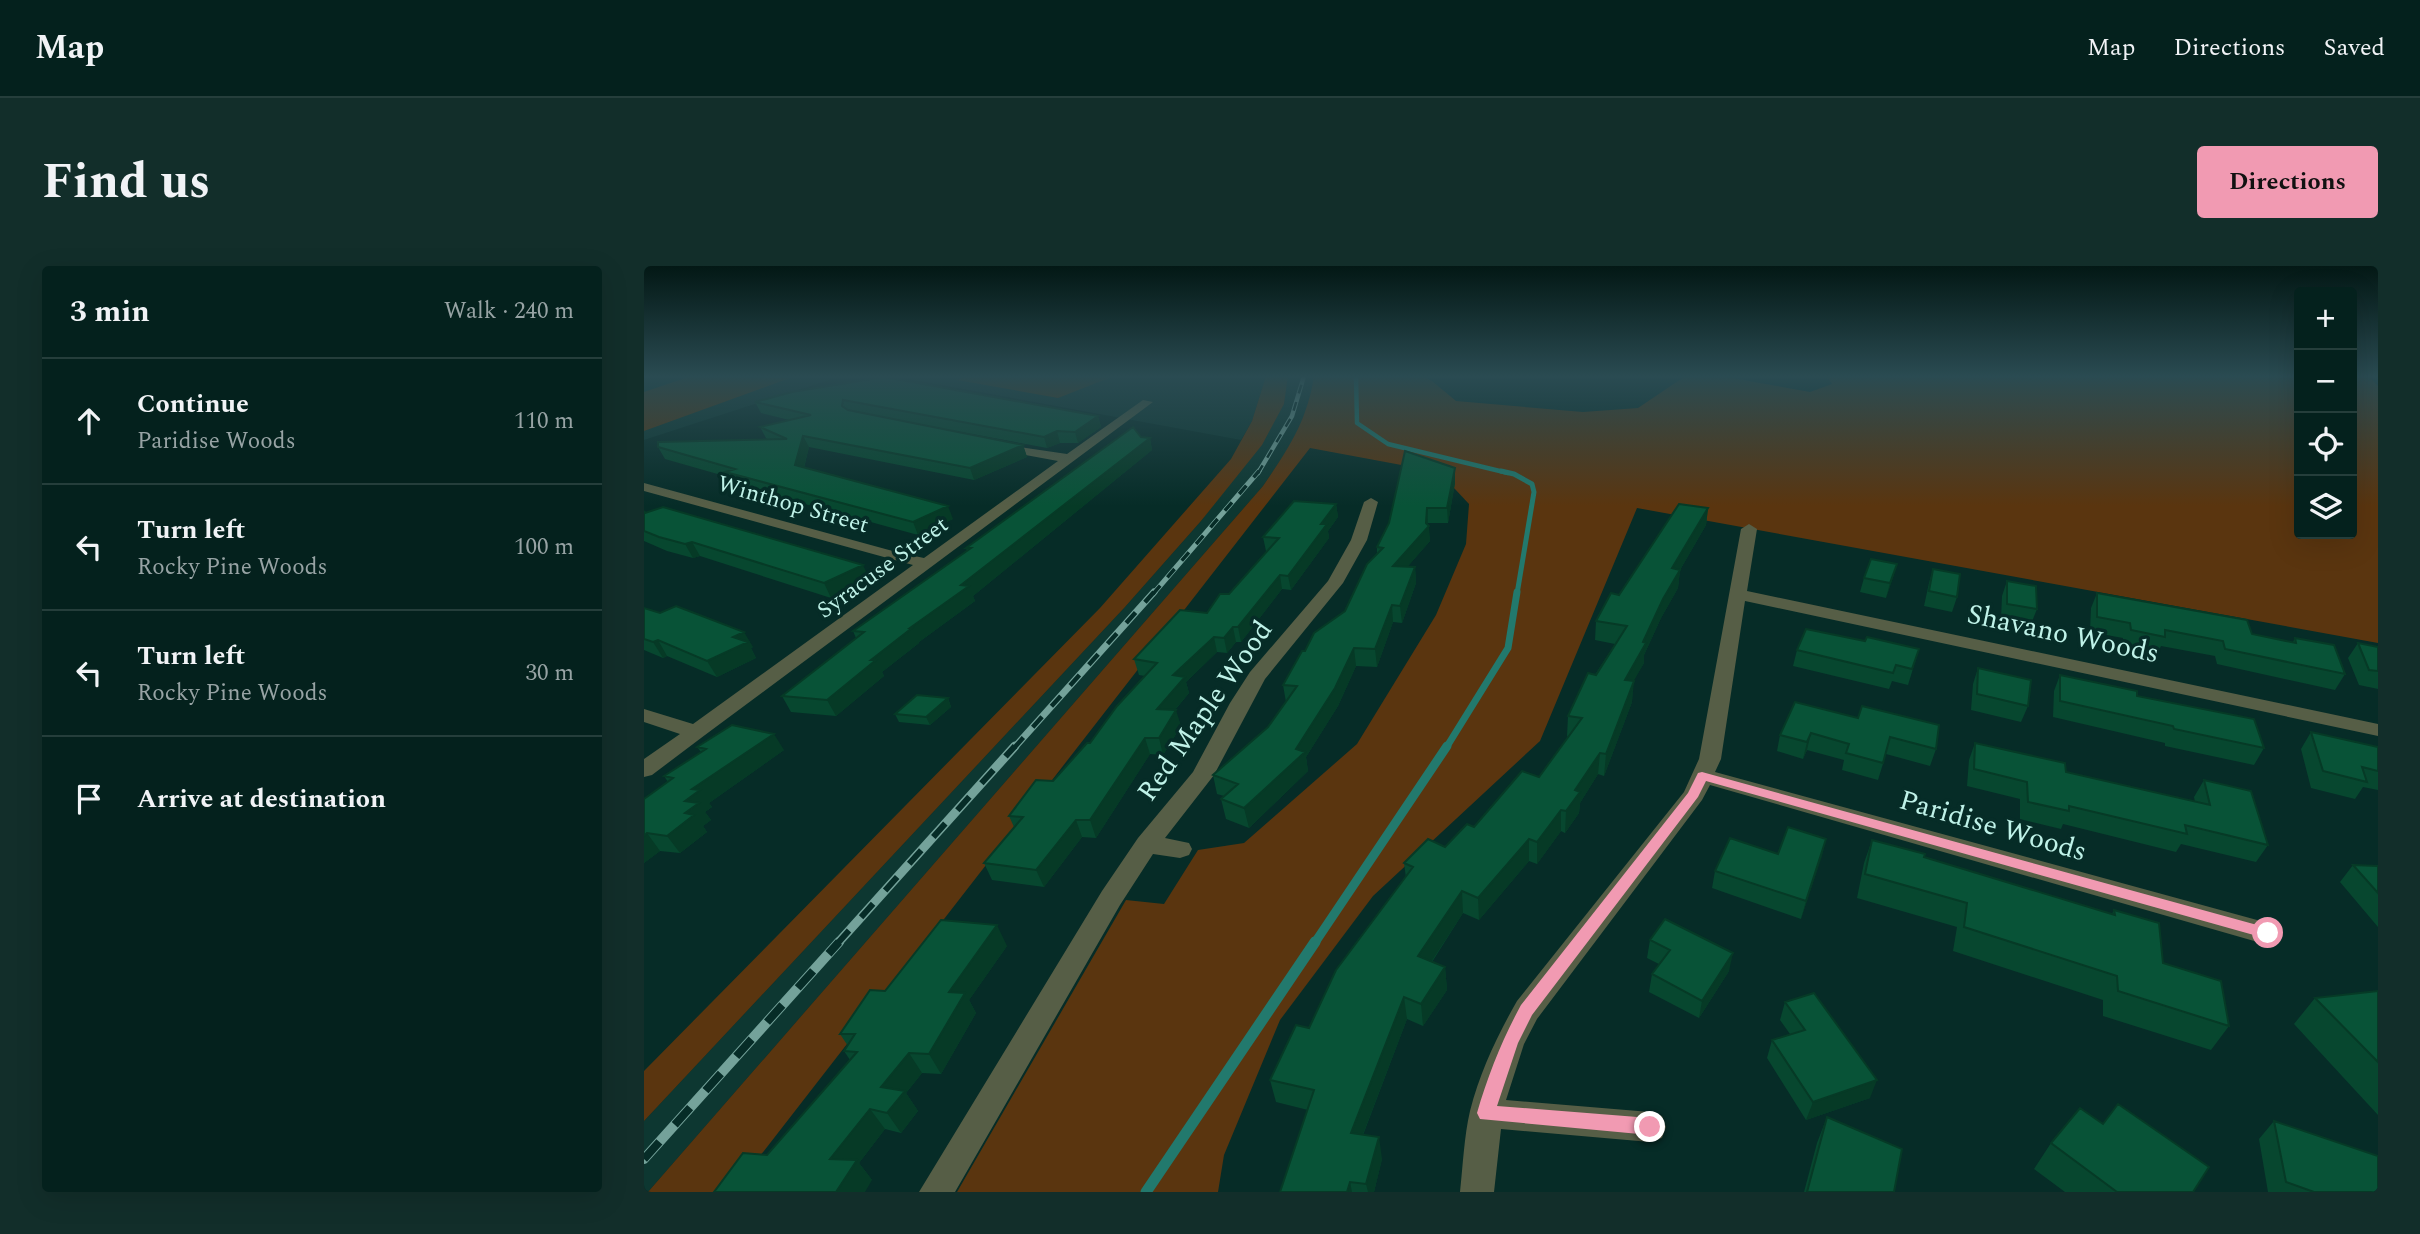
<!DOCTYPE html>
<html lang="en">
<head>
<meta charset="utf-8">
<style>
  body { margin:0; font-family:Spectral,serif; background:#122e2a; color:#f1f3f6 }
  .controls { position:absolute; right:21px; top:21px; display:grid; overflow:hidden; border-radius:7px; box-shadow:0 7px 28px #0002 }
  .controls button { width:63px; height:63px; display:grid; place-items:center; padding:0; border:0; border-bottom:2px solid #253e3b; background:#04211d; color:#f1f3f6; font:35px sans-serif }
  .stop { position:absolute; width:21px; height:21px; margin:-16px; border:5px solid #f19ab2; border-radius:50%; background:#fff }
  .stop.end { background:#f19ab2; border-color:#fff; box-shadow:0 2px 7px #0008 }
  .list { margin:0; padding:0; list-style:none }
  h2 { display:flex; justify-content:space-between; align-items:center; height:91px; margin:0; padding:0 28px; font-size:30px }
  h2 small { font-size:23px; font-weight:400; color:#97a3a4 }
  .list li { display:grid; grid-template-columns:46px 1fr auto; gap:21px; align-items:center; box-sizing:border-box; height:126px; padding:0 28px; border-top:2px solid #253e3b }
  .list b { display:block; font-size:26px; white-space:nowrap }
  .list p { margin:0; font-size:23px; white-space:nowrap; color:#97a3a4 }
  .list em { font-size:23px; font-style:normal; color:#97a3a4 }
  .icon { flex:none; width:38px; height:38px; fill:none; stroke:currentColor; stroke-width:2; stroke-linecap:round; stroke-linejoin:round }
  .map { position:relative; flex:none; width:1734px; height:926px; overflow:hidden; border-radius:7px }
  header { display:flex; align-items:center; gap:42px; box-sizing:border-box; height:98px; padding:0 35px; background:#04211d; border-bottom:2px solid #253e3b }
  header strong { font-size:33px }
  nav { display:flex; gap:38px; margin-inline-start:auto; font-size:24px }
  .intro { display:flex; align-items:center; justify-content:space-between; box-sizing:border-box; height:168px; padding:0 42px }
  h1 { margin:0; font-size:49px }
  .button { padding:18px 32px; border-radius:7px; background:#f19ab2; color:#111; font-size:24px; font-weight:700 }
  main { display:flex; gap:42px; padding:0 42px }
  aside { flex:1; background:#04211d; border-radius:7px; box-shadow:0 7px 28px #0002 }
  .map>svg:first-child { display:block }
  .built { fill:#0d3731 }
  .green { fill:#5a350f }
  .lines { fill:none; stroke-linecap:round; stroke-linejoin:round }
  .stream-far4 { stroke:#22796d; stroke-width:4.5 }
  .stream-far3 { stroke:#22796d; stroke-width:5 }
  .stream-far2 { stroke:#22796d; stroke-width:7 }
  .stream-far1 { stroke:#22796d; stroke-width:9 }
  .stream { stroke:#22796d; stroke-width:11 }
  .street { fill:#565e46; fill-rule:evenodd }
  .rail-far4-casing { stroke:#74a29a; stroke-width:4.5 }
  .rail-far3-casing { stroke:#74a29a; stroke-width:5 }
  .rail-far2-casing { stroke:#74a29a; stroke-width:7 }
  .rail-far1-casing { stroke:#74a29a; stroke-width:9 }
  .rail-casing { stroke:#74a29a; stroke-width:10 }
  .rail-far4 { stroke:#062c27; stroke-width:2.5; stroke-dasharray:9; stroke-linecap:butt }
  .rail-far3 { stroke:#062c27; stroke-width:3.5; stroke-dasharray:11; stroke-linecap:butt }
  .rail-far2 { stroke:#062c27; stroke-width:4.5; stroke-dasharray:14; stroke-linecap:butt }
  .rail-far1 { stroke:#062c27; stroke-width:6; stroke-dasharray:18; stroke-linecap:butt }
  .rail { stroke:#062c27; stroke-width:8; stroke-dasharray:23; stroke-linecap:butt }
  .wall { fill:#07472f }
  .shaded-wall { fill:#063a26 }
  .building { fill:#085337; stroke:#063a26; stroke-width:2 }
  .route { fill:#f19ab2 }
  .labels { text-anchor:middle; dominant-baseline:central; stroke-width:7; stroke-linejoin:round; paint-order:stroke }
  .far-street-label { font-size:23px; fill:#bff2e8; stroke:#062c27 }
  .street-label { font-size:28px; fill:#bff2e8; stroke:#062c27 }
</style>
</head>
<body>
<header>
<strong>Map</strong>
<nav><a>Map</a><a>Directions</a><a>Saved</a></nav>
</header>
<div class="intro"><h1>Find us</h1><a class="button">Directions</a></div>
<main>
<aside>
<h2>3 min<small>Walk · 240 m</small></h2>
<ul class="list">
<li><svg class="icon" aria-label="ahead" viewBox="0 0 24 24"><path d="M12 20V5M6 11l6-6 6 6"/></svg><div><b>Continue</b><p>Paridise Woods</p></div><em>110 m</em></li>
<li><svg class="icon" aria-label="left" viewBox="0 0 24 24"><path d="M17 20v-9H6M10 6l-5 5 5 5"/></svg><div><b>Turn left</b><p>Rocky Pine Woods</p></div><em>100 m</em></li>
<li><svg class="icon" aria-label="left" viewBox="0 0 24 24"><path d="M17 20v-9H6M10 6l-5 5 5 5"/></svg><div><b>Turn left</b><p>Rocky Pine Woods</p></div><em>30 m</em></li>
<li><svg class="icon" aria-label="arrive" viewBox="0 0 24 24"><path d="M6 21V4h12l-3 4 3 4H6"/></svg><div><b>Arrive at destination</b></div></li>
</ul>
</aside>
<div class="map">
<svg width="1734" height="926" viewBox="0 0 1734 926">
  <rect width="100%" height="100%" fill="#062c27"/>
  <path class="built" d="M0 110H197L0 174Z
    M248 110H622L608 155 597 174Z
    M644 110H670L666 138 649 176 619 220 4 926H0V855L481 341 557 255 640 138Z"/>
  <path class="green" d="M47 110 146 112 0 165V126Z
    M323 110H470L414 132 313 114Z
    M622 110H644L640 138 618 179 557 255 481 341 0 855V805L456 342 587 193 608 155Z
    M670 110H777L788 115 812 135 939 146 994 142 1040 111 1077 110 1166 126 1188 118 1183 110H1655V268H1708V110H1725L1734 120V377L993 242 896 475 729 630 636 754 580 889 574 926H313L482 634 520 638 554 584 600 577 713 478 792 349 822 278 825 238 795 206 666 182 88 926H4L619 220C644 183 663 156 670 110Z"/>
  <g class="lines">
    <path class="stream-far4" d="M712 110 713 157 744 178 864 207"/>
    <path class="stream-far3" d="M857 205 870 208 888 218 890 226 873 328"/>
    <path class="stream-far2" d="M802 482 864 382 873 326"/>
    <path class="stream-far1" d="M670 678 803 480"/>
    <path class="stream" d="M502 926 671 676"/>
    <path class="street" d="M499 134 509 136 61 469 8 509 0 511V493L36 468 0 456V443L49 458 269 299 0 225V217L256 287 280 292 414 195 349 183V177L423 188Z
      M727 232 734 236 723 274 699 317 621 413 570 509 521 572 545 577 548 583 545 589 536 592 509 588 476 639 311 926H275L458 625 494 572 549 506 586 437 606 406 684 315 707 274 720 236Z
      M1105 258 1113 263 1103 325 1734 458V470L1101 335 1077 493 1071 506 1624 657 1634 661 1638 668 1634 675 1624 679 1066 519 1058 534 893 753 880 778 862 834 1006 846 1018 850 1022 861 1018 872 1006 876 857 863 850 926H816C819 899 820 871 826 845 836 806 853 770 873 735L1040 526 1055 493 1097 263Z"/>
    <defs>
      <path id="rail-far4" d="M614 207 648 150 660 110"/>
      <path id="rail-far3" d="M509 328 615 205"/>
      <path id="rail-far2" d="M370 482 510 326"/>
      <path id="rail-far1" d="M193 678 371 480"/>
      <path id="rail" d="M0 893 195 676"/>
    </defs>
    <use href="#rail-far4" class="rail-far4-casing"/>
    <use href="#rail-far3" class="rail-far3-casing"/>
    <use href="#rail-far2" class="rail-far2-casing"/>
    <use href="#rail-far1" class="rail-far1-casing"/>
    <use href="#rail" class="rail-casing"/>
    <use href="#rail-far4" class="rail-far4"/>
    <use href="#rail-far3" class="rail-far3"/>
    <use href="#rail-far2" class="rail-far2"/>
    <use href="#rail-far1" class="rail-far1"/>
    <use href="#rail" class="rail"/>
  </g>
  <path class="wall" d="M148 126 454 150 457 161 434 177H416L403 182 263 156 379 179 383 191 330 214 165 181 160 202 309 253 274 269 88 218 84 211 21 193 14 181 123 173 122 172 116 161 145 154 117 147 111 136Z
    M497 171 506 172 508 184 329 330 331 335 275 376V377L238 406 240 410 192 450 147 446 138 430 212 372 209 365 323 285 322 282Z
    M811 217 804 257H784L786 275 764 300 771 301 772 317 758 357 749 356 733 401 712 400 694 440 662 491 664 505 605 562 582 553 577 533 580 530 573 528 569 509 624 461 642 436 639 419 661 385 701 345 733 287V281Z
    M692 238 694 251 684 265 685 272 647 324 638 323 597 376H592L583 387 573 386 542 416 545 427 531 444 537 460 519 489 506 488 452 572 438 571 400 621 348 614 340 597 370 561 365 550 409 515 446 477 501 410 495 409 490 393 563 347 585 328 624 285H622L619 271Z
    M1064 242 1062 259 1036 304 1034 322 1017 352 1000 389V397L989 415 988 436 960 510 954 508 936 537 935 547 921 567 917 565 893 598 885 595 835 654 819 647 788 696 801 701 803 724 779 760 763 753 719 869 738 893 730 926H636L664 844 632 836 626 814 665 762 762 612 760 597 801 581 830 561 895 511 924 471 923 470 924 450 971 378 951 374 952 355 975 329Z
    M0 245 2 247 226 314 187 332 56 290 49 292 23 285 0 275Z
    M1253 298 1242 332 1216 326 1220 312Z
    M1289 303 1313 331 1308 346 1280 340 1285 317Z
    M1363 315 1393 343 1387 358 1357 353 1358 330Z
    M1453 327 1608 368 1649 376 1651 372 1701 408 1691 424 1573 398 1571 390 1517 380 1514 386 1479 379V372L1446 366 1447 342Z
    M0 342 109 381 107 382 112 392 73 411 23 390 19 392 0 384Z
    M1221 375 1275 383 1264 419 1248 415 1245 423 1149 400 1153 384Z
    M1714 377 1734 381V423L1715 419 1704 392Z
    M1334 402 1384 440 1377 456 1327 444 1329 418Z
    M1416 409 1493 430 1620 482 1610 499 1521 480V477L1409 451 1410 425Z
    M304 432 307 441 286 459 255 456 251 448Z
    M1151 436 1292 483 1286 500 1242 488 1234 514 1198 504 1200 494 1163 484 1159 493 1133 485 1136 469Z
    M1667 466 1734 481V524L1719 521 1711 533 1667 522 1657 483Z
    M1331 477 1422 506 1551 536 1550 531 1560 514 1624 579 1612 596 1537 578 1532 586 1419 558 1417 563 1376 553V533L1323 520 1325 494Z
    M53 481 140 484 65 537 68 541 61 546 67 554 59 560 63 566 36 587 16 585 0 597V533L24 516 20 510 57 486Z
    M1182 573 1157 653 1068 622 1071 605 1134 588Z
    M1228 574 1280 591 1468 648 1470 644 1519 697 1585 760 1567 784 1459 750V734L1309 685 1313 661 1213 632 1220 597Z
    M1709 599 1734 600V661L1696 616Z
    M1006 674 1085 705 1055 752 1005 726 1008 708 1015 698 1003 692Z
    M363 680 325 734 332 747 297 808 278 807 262 827 274 845 257 867 241 863 215 897 228 914 123 889 206 794 200 785 204 780 196 768 241 725Z
    M1734 725V849L1650 758 1671 732Z
    M1141 736 1226 832 1162 854 1123 792 1128 774 1146 768 1136 754Z
    M1183 851 1250 926H1160L1173 877Z
    M1630 855 1734 926H1624L1615 873Z
    M1407 877 1549 926H1421L1390 903Z"/>
  <path class="shaded-wall" d="M454 150 457 161 434 177 431 166Z
    M413 165 416 177 403 182 400 171Z
    M159 170 165 181 157 212 151 199Z
    M506 172 508 184 329 330 331 335 275 376V377L238 406 240 410 192 450 183 434 227 394 317 319Z
    M379 179 383 191 330 214 326 202Z
    M811 202V217L804 257 803 242Z
    M692 238 694 251 684 265 685 272 647 324 644 310 677 258Z
    M304 240 309 253 274 269 269 256Z
    M783 242 784 261 785 260 786 275 750 316 749 300 782 257Z
    M1064 242 1062 259 1026 321 1028 302Z
    M48 276 56 290 49 292 41 278Z
    M1253 298 1249 312 1242 332 1246 317Z
    M219 299 226 314 187 332 180 317Z
    M771 301 772 317 758 357 756 340Z
    M1036 304 1034 322 1017 352 1000 389V397L979 434 981 414 1019 333Z
    M636 309 638 323 597 376 594 361Z
    M748 339 749 356 733 401 731 383Z
    M589 361 592 376 583 387 580 372Z
    M100 366 109 381 107 382 112 392 73 411 63 395 89 371Z
    M570 371 573 386 542 416 545 427 518 459 513 443 529 409Z
    M14 374 23 390 19 392 9 376Z
    M710 382 712 400 694 440 662 491 664 505 605 562 600 542 652 483Z
    M990 415 988 436 960 510 962 488Z
    M304 432 307 441 286 459 282 451Z
    M532 444 537 460 519 489 515 472Z
    M1167 467 1163 484 1159 493 1163 476Z
    M130 468 140 484 65 537 68 541 61 546 67 554 59 560 63 566 36 587 23 570 41 547V535L48 523Z
    M501 472 506 488 452 572 446 554Z
    M956 487 954 508 936 537 935 547 921 567 922 545 931 524Z
    M917 544V565L893 598V576Z
    M432 554 438 571 400 621 392 604Z
    M3 567 16 585 0 597V570Z
    M885 573V595L835 654 834 632Z
    M1182 573 1178 590 1157 653 1162 635Z
    M818 625 819 647 776 713 774 690Z
    M353 659 363 680 325 734 332 747 297 808 285 788 305 726Z
    M1089 687 1085 705 1055 752 1058 735Z
    M801 701 803 724 779 760 777 738Z
    M760 731 763 753 711 889 707 867Z
    M265 787 278 807 262 827 274 845 257 867 243 847 237 821Z
    M1233 814 1226 832 1162 854 1169 836Z
    M226 843 241 863 215 897 228 914 221 926H192L186 893Z
    M735 871 738 893 730 926H724L722 918Z
    M706 916 708 926H703Z"/>
  <path class="building" d="M240 111 454 150 431 166 413 165 400 171 199 134 198 140 204 144 379 179 326 202 159 170 151 199 304 240 269 256 81 206 91 203 14 181V176L143 173 116 161 167 149 111 136 148 126Z
    M489 161 497 171 506 172 317 319 325 320 266 362H268L227 394H232L183 434 138 430 220 366 209 365 327 282H322Z
    M761 185 811 202 803 242H783L782 257 785 260 749 300 771 301 756 340 748 339 731 383 710 382 691 422 652 483 661 486 600 542 577 533 594 518 569 509 624 461 653 420 639 419 658 385H661L670 367 701 345 723 298 739 282 733 281 745 257Z
    M650 235 692 238 677 258H683L644 310 636 309 594 361H589L580 372 570 371 529 409 541 411 513 443 532 444 515 472H501L446 554H432L392 604 340 597 379 551 365 550 392 514 409 515 443 477H446L473 440 513 397 490 393 536 344 563 347 576 328H585L635 272 619 271Z
    M1035 238 1064 242 1028 302 1036 304 1019 333 999 376 1002 377 981 414 990 415 962 488 956 487 931 524 936 526 922 545 917 544 893 576 885 573 834 632 818 625 774 690 801 701 777 738 760 731 707 867 735 871 722 918 706 916 703 926H636L670 824 626 814 652 759 665 762 692 704 769 601 760 597 784 573 801 581 823 558 830 561 878 505 895 511 938 452 924 450 944 407 952 409 983 360 952 355 967 327 975 329Z
    M19 241 219 299 180 317 48 276 41 278 15 271 0 265V245L1 247Z
    M1227 293 1253 298 1246 317 1220 312Z
    M1289 303 1316 308 1313 331 1285 325Z
    M1363 315 1392 320 1393 343 1363 338Z
    M1453 327 1603 354 1608 368 1652 377 1651 372 1690 379 1701 408 1581 383 1579 375 1521 364V371L1487 364 1486 357 1453 351Z
    M32 340 100 366 89 371 104 376 63 395 14 374 9 376 0 373V342L16 347Z
    M1162 363 1221 375 1223 371 1275 383 1268 403 1252 399 1249 407 1153 384Z
    M1714 377 1734 381V405L1725 404Z
    M1334 402 1387 414 1384 440 1333 428Z
    M1416 409 1493 425V430L1610 453 1620 482 1530 463 1529 460 1416 435Z
    M273 429 304 432 282 451 251 448Z
    M1151 436 1214 452 1218 440 1295 459 1292 483 1246 471 1239 497 1202 487 1205 478 1167 467 1163 476 1136 469Z
    M88 459 130 468 48 523 56 524 41 535 55 537 41 547 50 549 23 570 3 567 0 570V533L29 512 20 510 62 483 53 481Z
    M1667 466 1734 481V505L1718 501 1723 516 1679 505Z
    M1331 477 1421 497 1422 506 1566 539 1560 514 1607 525 1624 579 1541 559 1543 568 1425 540V545L1384 536 1383 516 1330 503Z
    M1144 561 1182 573 1162 635 1071 605 1086 572 1134 588Z
    M1228 574 1281 588 1280 591 1471 649 1470 644 1515 657 1519 697 1577 715 1585 760 1474 725 1473 710 1320 661 1323 637 1221 608Z
    M1709 599 1734 600V627Z
    M1021 653 1089 687 1058 735 1008 708 1026 684 1006 674Z
    M297 654 353 659 305 726 321 727 285 788 265 787 237 821 261 825 243 847 226 843 186 893 213 894 192 926H70L99 887 123 889 213 786 200 785 211 768H196L226 724 241 725Z
    M1734 725V796L1671 732Z
    M1170 727 1233 814 1169 836 1128 774 1161 764 1141 736Z
    M1474 838 1565 901 1549 926H1473L1407 877 1436 842 1459 858Z
    M1183 851 1258 883 1250 926H1163Z
    M1630 855 1734 890V926H1670L1642 916Z"/>
  <linearGradient id="sky" x2="0" y2="1"><stop stop-color="#031815"/><stop offset="0.46" stop-color="#2a4b52"/><stop offset="1" stop-color="#2a4b52" stop-opacity="0"/></linearGradient>
  <rect width="1734" height="240" fill="url(#sky)"/>
  <path class="route" d="M1058 506 1624 662 1632 667 1624 673 1062 515 1054 531 888 749 874 777 853 840 1006 852 1012 855 1015 861 1012 867 1006 869 836 853 833 847C844 809 858 774 877 739L1044 527 1054 507Z"/>
  <g class="labels">
    <g class="far-street-label">
      <text transform="translate(149 239) rotate(16)">Winthop Street</text>
      <text transform="translate(239 302) rotate(-36)">Syracuse Street</text>
    </g>
    <g class="street-label">
      <text transform="translate(1419 368) rotate(12)">Shavano Woods</text>
      <text transform="translate(561 445) rotate(-55)">Red Maple Wood</text>
      <text transform="translate(1349 560) rotate(16)">Paridise Woods</text>
    </g>
  </g>
</svg>
<div class="controls">
<button>+</button>
<button>−</button>
<button><svg class="icon" aria-label="locate" viewBox="0 0 24 24"><circle cx="12" cy="12" r="6"/><path d="M12 2v4M12 18v4M2 12h4M18 12h4"/></svg></button>
<button><svg class="icon" aria-label="layers" viewBox="0 0 24 24"><path d="M12 4l9 5-9 5-9-5zM3 14l9 5 9-5"/></svg></button>
</div>
<div class="stop" style="left:1624px;top:667px"></div>
<div class="stop end" style="left:1006px;top:861px"></div>
</div>
</main>
</body>
</html>
